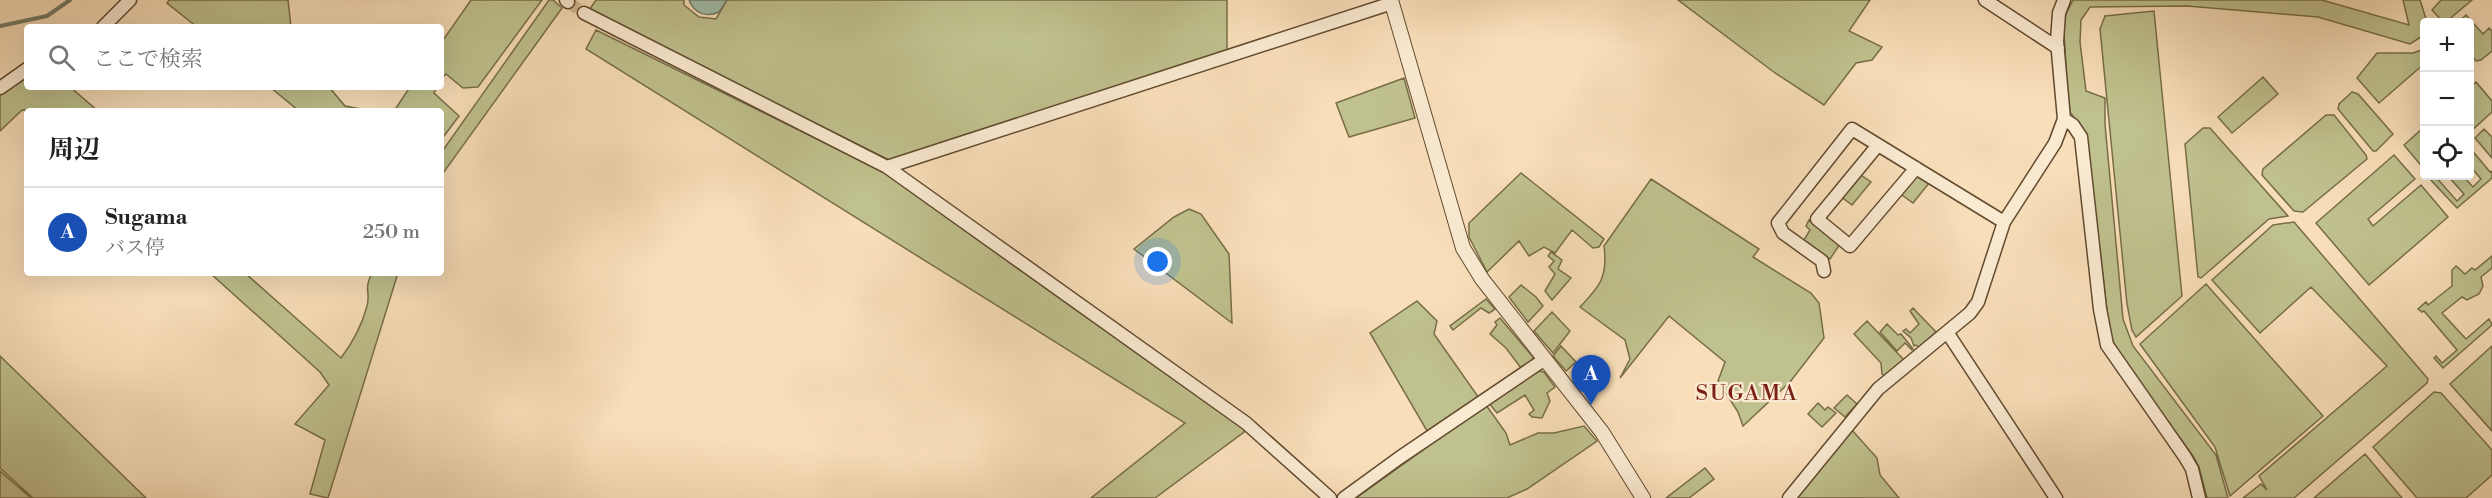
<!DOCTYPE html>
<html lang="ja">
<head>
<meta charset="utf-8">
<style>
  body { margin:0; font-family:"Libre Bodoni","Noto Serif JP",serif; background:#f6f6f6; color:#222 }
  .controls { position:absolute; right:18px; top:18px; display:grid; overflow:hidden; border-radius:6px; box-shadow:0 6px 24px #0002 }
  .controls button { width:54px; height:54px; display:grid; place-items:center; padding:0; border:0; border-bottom:2px solid #e0e0e0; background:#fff; color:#222; font:30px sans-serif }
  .you { position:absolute; left:1158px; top:262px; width:21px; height:21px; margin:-15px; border:4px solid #fff; border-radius:50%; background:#1a73e8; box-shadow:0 0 0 9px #1a73e833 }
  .badge { display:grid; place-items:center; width:39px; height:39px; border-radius:50%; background:#8f2418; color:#fff; font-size:20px; font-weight:700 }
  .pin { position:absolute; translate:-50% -50px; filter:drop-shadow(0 2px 3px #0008) }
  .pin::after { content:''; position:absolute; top:32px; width:21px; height:18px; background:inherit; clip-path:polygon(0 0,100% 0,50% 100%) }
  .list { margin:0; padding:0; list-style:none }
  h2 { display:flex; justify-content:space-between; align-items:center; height:78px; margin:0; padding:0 24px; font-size:26px }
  h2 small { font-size:20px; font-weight:400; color:#767676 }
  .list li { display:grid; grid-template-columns:39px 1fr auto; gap:18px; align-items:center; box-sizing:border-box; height:90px; padding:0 24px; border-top:2px solid #e0e0e0 }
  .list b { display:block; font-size:22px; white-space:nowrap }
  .list p { margin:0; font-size:20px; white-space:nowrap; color:#767676 }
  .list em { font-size:20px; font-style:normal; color:#767676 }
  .icon { flex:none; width:33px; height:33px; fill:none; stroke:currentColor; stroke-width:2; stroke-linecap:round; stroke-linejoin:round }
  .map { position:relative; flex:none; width:2492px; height:498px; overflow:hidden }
  .search { position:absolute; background:#fff; box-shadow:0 6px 24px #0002; left:24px; top:24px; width:420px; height:66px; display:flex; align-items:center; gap:15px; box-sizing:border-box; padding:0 21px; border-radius:6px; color:#767676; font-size:22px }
  .panel { position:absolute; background:#fff; box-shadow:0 6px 24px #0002; left:24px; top:108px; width:420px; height:168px; border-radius:6px }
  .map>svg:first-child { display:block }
  .green { fill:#bfc18e; stroke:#786d47; stroke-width:1.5 }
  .water { fill:#9fbda9; stroke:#737b65; stroke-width:1.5 }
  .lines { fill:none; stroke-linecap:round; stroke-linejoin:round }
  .stream { stroke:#737b65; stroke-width:4 }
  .minor-tunnel { stroke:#d0b794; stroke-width:12; stroke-dasharray:12 6; stroke-linecap:butt }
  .minor-casing { stroke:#624a2e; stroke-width:15 }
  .tertiary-casing { stroke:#624a2e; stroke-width:16 }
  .minor { stroke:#faead2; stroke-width:12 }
  .tertiary { stroke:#faead2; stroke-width:14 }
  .labels { text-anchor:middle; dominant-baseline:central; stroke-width:4.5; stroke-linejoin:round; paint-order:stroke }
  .quarter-label { font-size:22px; letter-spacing:1.5px; fill:#7a1f14; stroke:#faead2 }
</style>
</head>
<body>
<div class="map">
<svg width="2492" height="498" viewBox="0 0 2492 498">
  <rect width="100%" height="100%" fill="#f8deb9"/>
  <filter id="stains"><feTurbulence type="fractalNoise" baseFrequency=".00333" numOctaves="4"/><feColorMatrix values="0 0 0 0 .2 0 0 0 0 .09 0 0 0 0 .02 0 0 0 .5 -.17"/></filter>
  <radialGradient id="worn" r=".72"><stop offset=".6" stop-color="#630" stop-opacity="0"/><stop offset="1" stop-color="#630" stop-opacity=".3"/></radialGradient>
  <path class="green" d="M169 0H288L291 27H197L167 3Z
    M471 0H542L478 87 463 88 446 74 441 79V43Z
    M549 0H553L562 8 441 176V153Z
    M596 0H684V5L699 17 716 19 727 0H1227V52L889 160 589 10Z
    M1678 0H1870L1849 31 1882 47 1872 60 1856 63 1824 105 1775 73Z
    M2073 0H2322L2409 25 2403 0H2420L2427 22H2424V35L2410 44 2318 17 2187 6 2090 7 2081 20 2080 42 2086 91 2105 98V124L2123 319 2133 346 2216 455 2228 498H2207L2199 467 2193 456 2120 355 2110 335 2086 134 2070 112 2067 84 2064 33 2065 16Z
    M2441 0H2472L2446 22H2443L2432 10Z
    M2154 11 2182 296 2136 337 2132 330 2127 304 2100 29 2105 16Z
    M2466 15 2483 34 2489 28 2492 31V51L2481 60 2476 61 2470 53V22H2458Z
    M596 30 884 172 1244 428V432L1155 498H1091L1185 423 586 49Z
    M2424 49V64L2379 103 2357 78 2377 53H2413Z
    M27 74V87H70L98 111 22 110 0 131V95Z
    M2263 77 2278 94 2232 133 2218 117Z
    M1404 78 1415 118 1349 137 1336 103Z
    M2476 82 2492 101V112L2470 132V88Z
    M270 87H329L345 106 372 111H299Z
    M410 87H437L434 93 459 116 441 140V111H394Z
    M2352 92 2358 94 2393 134 2376 151H2373L2338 109 2339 104Z
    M2326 115H2334L2366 155 2367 159 2303 212 2294 211 2262 175 2263 169Z
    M2424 127V169L2404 145Z
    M2203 128H2210L2288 216 2269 219 2201 278 2198 277 2185 144Z
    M2484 129 2492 137V158L2475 138Z
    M2470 148 2490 172 2492 171V178L2457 208 2429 178 2435 176 2457 201 2464 194 2448 176H2463L2473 187 2481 179 2470 166Z
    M2394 155 2415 179 2368 219 2373 226 2421 185 2448 217 2369 285 2316 223Z
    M1521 173 1604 239 1599 247 1593 248 1572 230 1555 253 1544 247 1529 256 1519 241 1487 272 1469 237V223Z
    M1858 173 1871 182 1852 205 1840 196Z
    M1918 175 1930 182 1913 203 1899 193Z
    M1651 179 1759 249 1753 257 1811 293 1819 303 1824 338 1790 382 1743 426 1738 412 1718 381 1725 362 1669 316 1620 378 1630 359 1625 340 1580 307C1600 286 1608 277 1604 246Z
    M1189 209 1201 214 1229 254 1232 323 1134 249 1174 217Z
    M1809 220 1840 244 1830 259 1804 240 1810 230 1806 226Z
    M2294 222 2428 379 2427 383 2294 498H2243L2261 484 2267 490 2259 476 2387 366 2311 287 2260 333 2212 280 2273 225Z
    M1551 252 1562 260 1558 269 1571 278 1552 300 1545 291 1555 274 1549 267 1554 261 1548 256Z
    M2492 256V268L2481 277 2483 286 2479 294 2467 300 2462 297 2442 313 2466 339 2489 319 2492 325 2443 368 2434 358 2436 356 2442 363 2457 350 2424 311 2422 312 2418 309 2426 302 2428 305 2452 286V270L2456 266 2465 274 2472 268 2475 270Z
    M210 273H245L341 358C353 342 362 325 367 306 371 291 363 291 372 273H398L328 498 310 494 325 440 295 424 329 385 320 372Z
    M2206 284 2323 416 2230 496 2215 447 2140 344Z
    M1521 285 1536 297 1543 306 1528 322 1509 297Z
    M1486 299 1495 309 1489 313 1481 308 1453 330 1450 326Z
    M1417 301 1437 321 1434 334 1479 398 1427 431 1370 333Z
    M1913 308 1936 332 1919 347 1916 345 1914 346 1911 338 1903 331 1906 329 1910 333 1919 324 1910 311Z
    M1552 312 1570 331 1553 353 1534 331Z
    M1500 318 1533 357V361L1521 368 1506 348 1490 334 1497 325 1495 322Z
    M1867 321 1904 360 1885 376 1882 374 1881 363 1854 334Z
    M1887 324 1898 335 1901 334 1913 349 1912 350 1905 343 1897 351 1880 332Z
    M1561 346 1576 362 1566 371 1553 356Z
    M2492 346V431L2450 384Z
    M0 356 146 498H33L0 468Z
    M1539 371 1544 372 1555 387 1547 393 1550 401 1542 418 1532 417 1529 414 1534 410 1525 395 1497 413 1488 402Z
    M2434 392 2441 393 2492 450V475L2466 498H2417L2373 447Z
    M1847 395 1857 404 1845 417 1834 408Z
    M1818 403 1825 410 1828 407 1836 413 1822 427 1808 414Z
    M1486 405 1506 433 1510 445 1538 433H1554L1584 426 1597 441 1527 489 1507 498H1356Z
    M1851 429 1877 458 1880 475 1899 498H1797Z
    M2365 454 2402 498H2314Z
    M1705 468 1714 479 1689 498H1666Z
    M0 471 31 498H0Z"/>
  <path class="water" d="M689 0H727L719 12C706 18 694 13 689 0Z"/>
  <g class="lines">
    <path class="stream" d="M0 26 47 16 70 0"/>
    <path class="minor-tunnel" d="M568 2 584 13"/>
    <defs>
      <path id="minor" d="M566 0 568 2
        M1985 0 2058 48
        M584 13 887 167 1246 423 1330 498
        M103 27 130 0
        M0 88 27 69
        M2064 119 2073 125 2081 137 2100 309 2107 345 2185 457 2192 469 2199 498
        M1878 145 1817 219 1850 246 1916 168
        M887 167 1392 3
        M1824 271 1822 261 1783 233 1778 223 1852 129 2004 222
        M1947 332 2056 498
        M1344 498 1399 458 1545 359
        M1789 498 1878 389 1970 313 1978 302 2004 222 2055 143 2064 119 2057 41 2059 13 2064 0"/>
      <path id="tertiary" d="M1391 0 1463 248 1482 279 1602 432 1643 498"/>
    </defs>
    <use href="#minor" class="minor-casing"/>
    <use href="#tertiary" class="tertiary-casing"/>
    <use href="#minor" class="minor"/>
    <use href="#tertiary" class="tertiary"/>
  </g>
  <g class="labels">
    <g class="quarter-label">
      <text x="1747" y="393">SUGAMA</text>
    </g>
  </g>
  <rect width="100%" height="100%" filter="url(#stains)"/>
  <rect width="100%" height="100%" fill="url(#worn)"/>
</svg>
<div class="controls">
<button>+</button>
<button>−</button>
<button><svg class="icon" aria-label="locate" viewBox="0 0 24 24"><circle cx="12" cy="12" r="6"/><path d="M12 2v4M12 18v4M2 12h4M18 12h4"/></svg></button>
</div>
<div class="you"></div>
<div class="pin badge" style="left:1591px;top:405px;background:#1a4fb4">A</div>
<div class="search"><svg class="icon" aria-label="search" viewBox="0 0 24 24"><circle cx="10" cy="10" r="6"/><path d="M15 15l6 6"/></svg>ここで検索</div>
<section class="panel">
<h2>周辺<small></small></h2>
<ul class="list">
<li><span class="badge" style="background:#1a4fb4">A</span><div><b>Sugama</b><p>バス停</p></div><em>250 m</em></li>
</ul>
</section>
</div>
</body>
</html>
